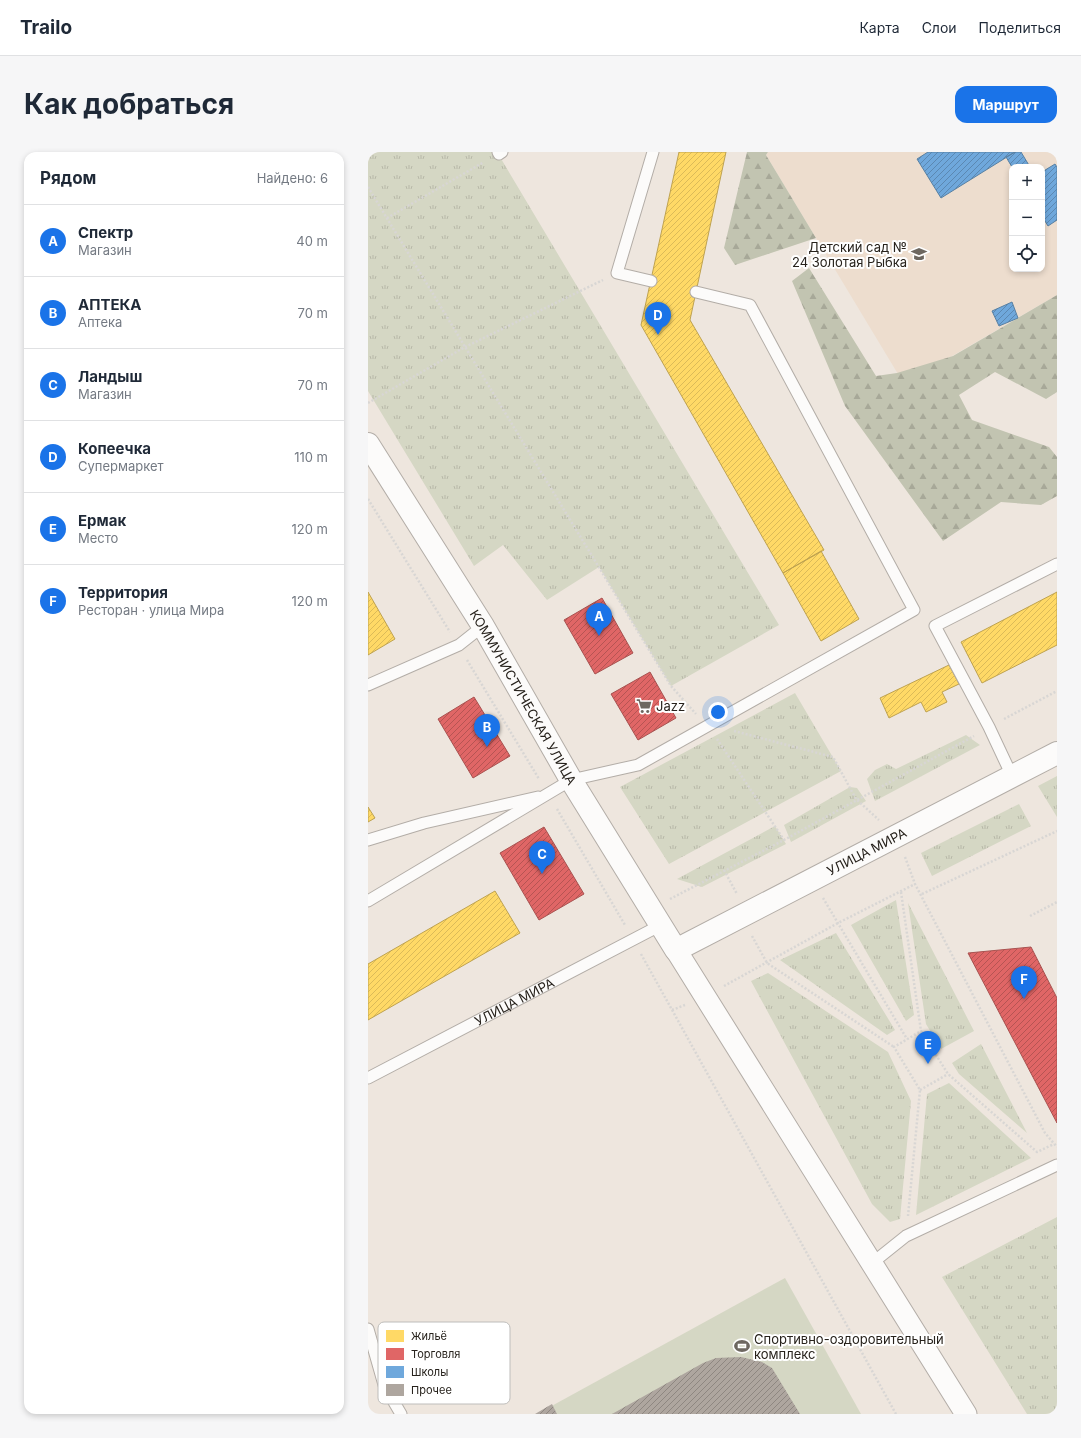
<!DOCTYPE html>
<html lang="ru">
<head>
<meta charset="utf-8">
<style>
  body { margin:0; font-family:Inter,sans-serif; background:#f6f6f7; color:#1f2937 }
  .controls { position:absolute; right:12px; top:12px; display:grid; overflow:hidden; border-radius:8px; box-shadow:0 2px 6px #0003 }
  .controls button { width:36px; height:36px; display:grid; place-items:center; padding:0; border:0; border-bottom:1px solid #e0e1e3; background:#fff; color:#1f2937; font:20px sans-serif }
  .you { position:absolute; left:350px; top:560px; width:14px; height:14px; margin:-10px; border:3px solid #fff; border-radius:50%; background:#1a73e8; box-shadow:0 0 0 6px #1a73e833 }
  .badge { display:grid; place-items:center; width:26px; height:26px; border-radius:50%; background:#1a73e8; color:#fff; font-size:13px; font-weight:700 }
  .pin { position:absolute; translate:-50% -33px; filter:drop-shadow(0 1px 2px #0008) }
  .pin::after { content:''; position:absolute; top:21px; width:14px; height:12px; background:inherit; clip-path:polygon(0 0,100% 0,50% 100%) }
  .list { margin:0; padding:0; list-style:none }
  h2 { display:flex; justify-content:space-between; align-items:center; height:52px; margin:0; padding:0 16px; font-size:17px }
  h2 small { font-size:13px; font-weight:400; color:#747a83 }
  .list li { display:grid; grid-template-columns:26px 1fr auto; gap:12px; align-items:center; box-sizing:border-box; height:72px; padding:0 16px; border-top:1px solid #e0e1e3 }
  .list b { display:block; font-size:15px; white-space:nowrap }
  .list p { margin:0; font-size:13px; white-space:nowrap; color:#747a83 }
  .list em { font-size:13px; font-style:normal; color:#747a83 }
  .icon { flex:none; width:22px; height:22px; fill:none; stroke:currentColor; stroke-width:2; stroke-linecap:round; stroke-linejoin:round }
  .map { position:relative; flex:none; width:689px; height:1262px; overflow:hidden; border-radius:12px }
  header { display:flex; align-items:center; gap:24px; box-sizing:border-box; height:56px; padding:0 20px; background:#fff; border-bottom:1px solid #e0e1e3 }
  header strong { font-size:19px }
  nav { display:flex; gap:22px; margin-inline-start:auto; font-size:14px }
  .intro { display:flex; align-items:center; justify-content:space-between; box-sizing:border-box; height:96px; padding:0 24px }
  h1 { margin:0; font-size:28px }
  .button { padding:10px 18px; border-radius:12px; background:#1a73e8; color:#fff; font-size:14px; font-weight:700 }
  main { display:flex; gap:24px; padding:0 24px }
  aside { flex:1; background:#fff; border-radius:12px; box-shadow:0 2px 6px #0003 }
  .map>svg:first-child { display:block }
  .built { fill:#edddce; fill-rule:evenodd }
  .grass { fill:url(#grass-tufts) }
  .forest { fill:url(#forest-firs) }
  .park { fill:#d5d7c4 }
  .homes { fill:url(#homes-hatch); stroke:#bea250 }
  .shops { fill:url(#shops-hatch); stroke:#a85250 }
  .schools { fill:url(#schools-hatch); stroke:#5980a2 }
  .building { fill:url(#building-hatch) }
  .lines { fill:none; stroke-linecap:round; stroke-linejoin:round }
  .service-casing { stroke:#b3ada7; stroke-width:13 }
  .minor-casing { stroke:#b3ada7; stroke-width:23 }
  .tertiary-casing { stroke:#b3ada7; stroke-width:24 }
  .path { stroke:#d8d6d4; stroke-width:2.5; stroke-dasharray:2 2; stroke-linecap:butt }
  .service { stroke:#fcfbfa; stroke-width:11 }
  .minor { stroke:#fcfbfa; stroke-width:21 }
  .tertiary { stroke:#fcfbfa; stroke-width:22 }
  .labels { text-anchor:middle; dominant-baseline:central; stroke-width:4; stroke-linejoin:round; paint-order:stroke }
  .poi-label { font-size:13px; fill:#27221c; stroke:#fff; text-anchor:start }
  .street-label { font-size:13px; fill:#27221c; stroke:#fff }
  .key { fill:#fff; stroke:#bebdbb; stroke-width:1 }
  .key-label { font-size:11px; fill:#27221c }
</style>
</head>
<body>
<header>
<strong>Trailo</strong>
<nav><a>Карта</a><a>Слои</a><a>Поделиться</a></nav>
</header>
<div class="intro"><h1>Как добраться</h1><a class="button">Маршрут</a></div>
<main>
<aside>
<h2>Рядом<small>Найдено: 6</small></h2>
<ul class="list">
<li><span class="badge">A</span><div><b>Спектр</b><p>Магазин</p></div><em>40 m</em></li>
<li><span class="badge">B</span><div><b>АПТЕКА</b><p>Аптека</p></div><em>70 m</em></li>
<li><span class="badge">C</span><div><b>Ландыш</b><p>Магазин</p></div><em>70 m</em></li>
<li><span class="badge">D</span><div><b>Копеечка</b><p>Супермаркет</p></div><em>110 m</em></li>
<li><span class="badge">E</span><div><b>Ермак</b><p>Место</p></div><em>120 m</em></li>
<li><span class="badge">F</span><div><b>Территория</b><p>Ресторан · улица Мира</p></div><em>120 m</em></li>
</ul>
</aside>
<div class="map">
<svg width="689" height="1262" viewBox="0 0 689 1262">
  <defs>
    <pattern id="grass-tufts" width="24" height="20" patternUnits="userSpaceOnUse"><rect width="24" height="20" fill="#d5d7c4"/><path d="M3 7l-1-3M5 7V3M7 7l1-3M15 17l-1-3M17 17v-4M19 17l1-3" fill="none" stroke="#b7b8a8"/></pattern>
    <pattern id="forest-firs" width="22" height="20" patternUnits="userSpaceOnUse"><rect width="22" height="20" fill="#c2c4b1"/><path d="M5 1l3.5 6h-7zM16 11l3.5 6h-7z" fill="#a7a898"/></pattern>
    <pattern id="homes-hatch" width="6" height="6" patternUnits="userSpaceOnUse"><rect width="6" height="6" fill="#ffd966"/><path d="M-1 1l2-2M0 6l6-6M5 7l2-2" fill="none" stroke="#dbba58"/></pattern>
    <pattern id="shops-hatch" width="6" height="6" patternUnits="userSpaceOnUse"><rect width="6" height="6" fill="#e06666"/><path d="M-1 1l2-2M0 6l6-6M5 7l2-2" fill="none" stroke="#b65453"/></pattern>
    <pattern id="schools-hatch" width="6" height="6" patternUnits="userSpaceOnUse"><rect width="6" height="6" fill="#6fa8dc"/><path d="M-1 1l2-2M0 6l6-6M5 7l2-2" fill="none" stroke="#5b88b2"/></pattern>
    <pattern id="building-hatch" width="6" height="6" patternUnits="userSpaceOnUse"><rect width="6" height="6" fill="#aea69f"/><path d="M-1 1l2-2M0 6l6-6M5 7l2-2" fill="none" stroke="#8e8781"/></pattern>
  </defs>
  <rect width="100%" height="100%" fill="#eee6de"/>
  <path class="built" d="M400 0H689V143L536 232 398 3ZM644 15H674V117H644Z"/>
  <path class="grass" d="M0 0H129L411 473 303 534 231 415 179 448 135 393 106 414 0 239Z
    M427 541 473 619 301 712 252 635Z
    M598 583 612 593 507 649 499 627 507 618 519 612 528 617Z
    M689 624V665L670 634Z
    M482 635 489 636 498 649 423 690 416 673Z
    M651 652 663 674 564 724 553 701Z
    M407 674 418 692 334 735 309 727Z
    M528 748 546 863 538 869 483 773Z
    M540 751 606 879 573 897 558 872Z
    M468 781 527 878 519 883 412 808Z
    M400 821 520 900 543 949 532 1067 522 1070 504 1052 383 829Z
    M613 892 659 981 591 922 584 911Z
    M581 931 663 1006 548 1063 559 942Z
    M689 1065V1262H659L574 1125Z"/>
  <path class="forest" d="M379 0H400L398 3 448 86 367 113 356 96Z
    M441 116 508 224 529 221 585 204 689 143V240L678 247 627 220 591 243 604 268 681 295 689 305V344L673 353 633 350 575 389 477 254 424 129Z"/>
  <path class="park" d="M417 1126 493 1262H169Z"/>
  <path class="homes" d="M311 0H358L322 168 456 398 415 421 273 173Z
    M453 399 491 467 453 489 415 421Z
    M0 440 27 487 0 503Z
    M689 440V493L614 531 593 490Z
    M581 513 591 532 574 540 579 550 558 560 553 550 521 566 512 546Z
    M0 655 7 666 0 670Z
    M127 739 152 781 0 868V812Z"/>
  <path class="shops" d="M234 446 265 501 227 522 196 468Z
    M282 520 308 566 270 588 243 542Z
    M106 545 142 604 105 626 70 567Z
    M176 675 216 742 171 768 132 701Z
    M663 795 689 846V971L600 801Z"/>
  <path class="schools" d="M560 0H647L573 46 549 7Z
    M647 0H653L662 15H644L638 5Z
    M687 12 689 15V68L680 74 674 64V20Z
    M644 150 650 166 631 174 624 159Z"/>
  <path class="building" d="M373 1205 394 1210 404 1216 432 1262H244L335 1211 348 1206Z
    M184 1252 189 1262H167Z"/>
  <g class="lines">
    <defs>
      <g id="service">
        <path d="M130 0 131 2 134 0"/>
        <path d="M283 129 249 121 285 0"/>
        <path d="M0 533 91 493 115 474"/>
        <path d="M644 624 621 575 567 474 689 412"/>
        <path d="M0 688 56 671 170 645"/>
        <path d="M0 749 203 628 270 613 546 458 382 153 328 140"/>
        <path id="s1" d="M0 926 293 773"/>
        <path d="M503 1112 538 1084 689 1013"/>
        <path d="M0 1177 16 1233 33 1262"/>
      </g>
      <path id="minor" d="M308 798 598 1262"/>
      <g id="tertiary">
        <path id="s2" d="M0 292 115 474 203 628 308 798 689 601"/>
      </g>
    </defs>
    <use href="#service" class="service-casing"/>
    <use href="#minor" class="minor-casing"/>
    <use href="#tertiary" class="tertiary-casing"/>
    <path class="path" d="M0 35 303 534 328 562
      M19 66 116 10
      M0 251 97 195 235 128
      M0 347 82 480
      M99 508 171 627
      M636 567 689 539
      M366 579 465 605 488 647 511 668
      M349 587 416 688
      M189 657 257 773
      M537 705 547 732 677 981 689 995
      M356 718 369 742
      M533 740 553 879
      M554 742 689 679
      M455 746 539 887
      M302 747 416 688 606 584
      M662 764 689 750
      M384 784 399 811 526 895
      M273 802 528 1262
      M356 834 470 771 547 732
      M304 858 317 853
      M552 938 580 922
      M540 1064 552 938 526 895 553 879 580 922 669 1000 686 992"/>
    <use href="#service" class="service"/>
    <use href="#minor" class="minor"/>
    <use href="#tertiary" class="tertiary"/>
  </g>
  <defs>
    <symbol id="school-bare" viewBox="-9 -9 18 18"><path d="M0-5L7-2L0 1L-7-2ZM-4 1L0 2.5L4 1V4Q0 6-4 4Z" fill="#6d6760" stroke="#fff" stroke-width="2.5" paint-order="stroke"/></symbol>
    <symbol id="supermarket-bare" viewBox="-9 -9 18 18"><path d="M-6-5.5h2.5l.6 2H6L4.5 2H-2.5L-4.4-4H-6ZM-1.5 3.2a1.3 1.3 0 1 0 .1 0ZM3 3.2a1.3 1.3 0 1 0 .1 0Z" fill="#6d6760" stroke="#fff" stroke-width="2.5" paint-order="stroke"/></symbol>
    <symbol id="stadium-bare" viewBox="-9 -9 18 18"><path d="M0-5a6.5 5 0 1 0 0 10a6.5 5 0 1 0 0-10ZM-3.5-1.8h7v3.6h-7Z" fill="#6d6760" stroke="#fff" stroke-width="2.5" paint-order="stroke"/></symbol>
  </defs>
  <g fill-rule="evenodd">
    <use href="#school-bare" x="540" y="91" width="22" height="22"/>
    <use href="#supermarket-bare" x="265" y="543" width="22" height="22"/>
    <use href="#stadium-bare" x="363" y="1183" width="22" height="22"/>
  </g>
  <g class="labels">
    <g class="poi-label">
      <text x="539" y="95" text-anchor="end">Детский сад №<tspan x="539" dy="15">24 Золотая Рыбка</tspan></text>
      <text x="288" y="554">Jazz</text>
      <text x="386" y="1187">Спортивно-оздоровительный<tspan x="386" dy="15">комплекс</tspan></text>
    </g>
    <g class="street-label">
      <text stroke="none"><textPath href="#s2" startOffset="297">КОММУНИСТИЧЕСКАЯ УЛИЦА</textPath></text>
      <text stroke="none"><textPath href="#s2" startOffset="807">УЛИЦА МИРА</textPath></text>
      <text stroke="none"><textPath href="#s1" startOffset="165">УЛИЦА МИРА</textPath></text>
    </g>
  </g>
  <rect x="10" y="1170" width="132" height="82" rx="6" class="key"/>
  <rect x="18" y="1178" width="18" height="12" fill="#ffd966"/>
  <rect x="18" y="1196" width="18" height="12" fill="#e06666"/>
  <rect x="18" y="1214" width="18" height="12" fill="#6fa8dc"/>
  <rect x="18" y="1232" width="18" height="12" fill="#aea69f"/>
  <g class="key-label">
    <text x="43" y="1188">Жильё</text>
    <text x="43" y="1206">Торговля</text>
    <text x="43" y="1224">Школы</text>
    <text x="43" y="1242">Прочее</text>
  </g>
</svg>
<div class="controls">
<button>+</button>
<button>−</button>
<button><svg class="icon" aria-label="locate" viewBox="0 0 24 24"><circle cx="12" cy="12" r="6"/><path d="M12 2v4M12 18v4M2 12h4M18 12h4"/></svg></button>
</div>
<div class="you"></div>
<div class="pin badge" style="left:231px;top:484px">A</div>
<div class="pin badge" style="left:119px;top:595px">B</div>
<div class="pin badge" style="left:174px;top:722px">C</div>
<div class="pin badge" style="left:290px;top:183px">D</div>
<div class="pin badge" style="left:560px;top:912px">E</div>
<div class="pin badge" style="left:656px;top:847px">F</div>
</div>
</main>
</body>
</html>
